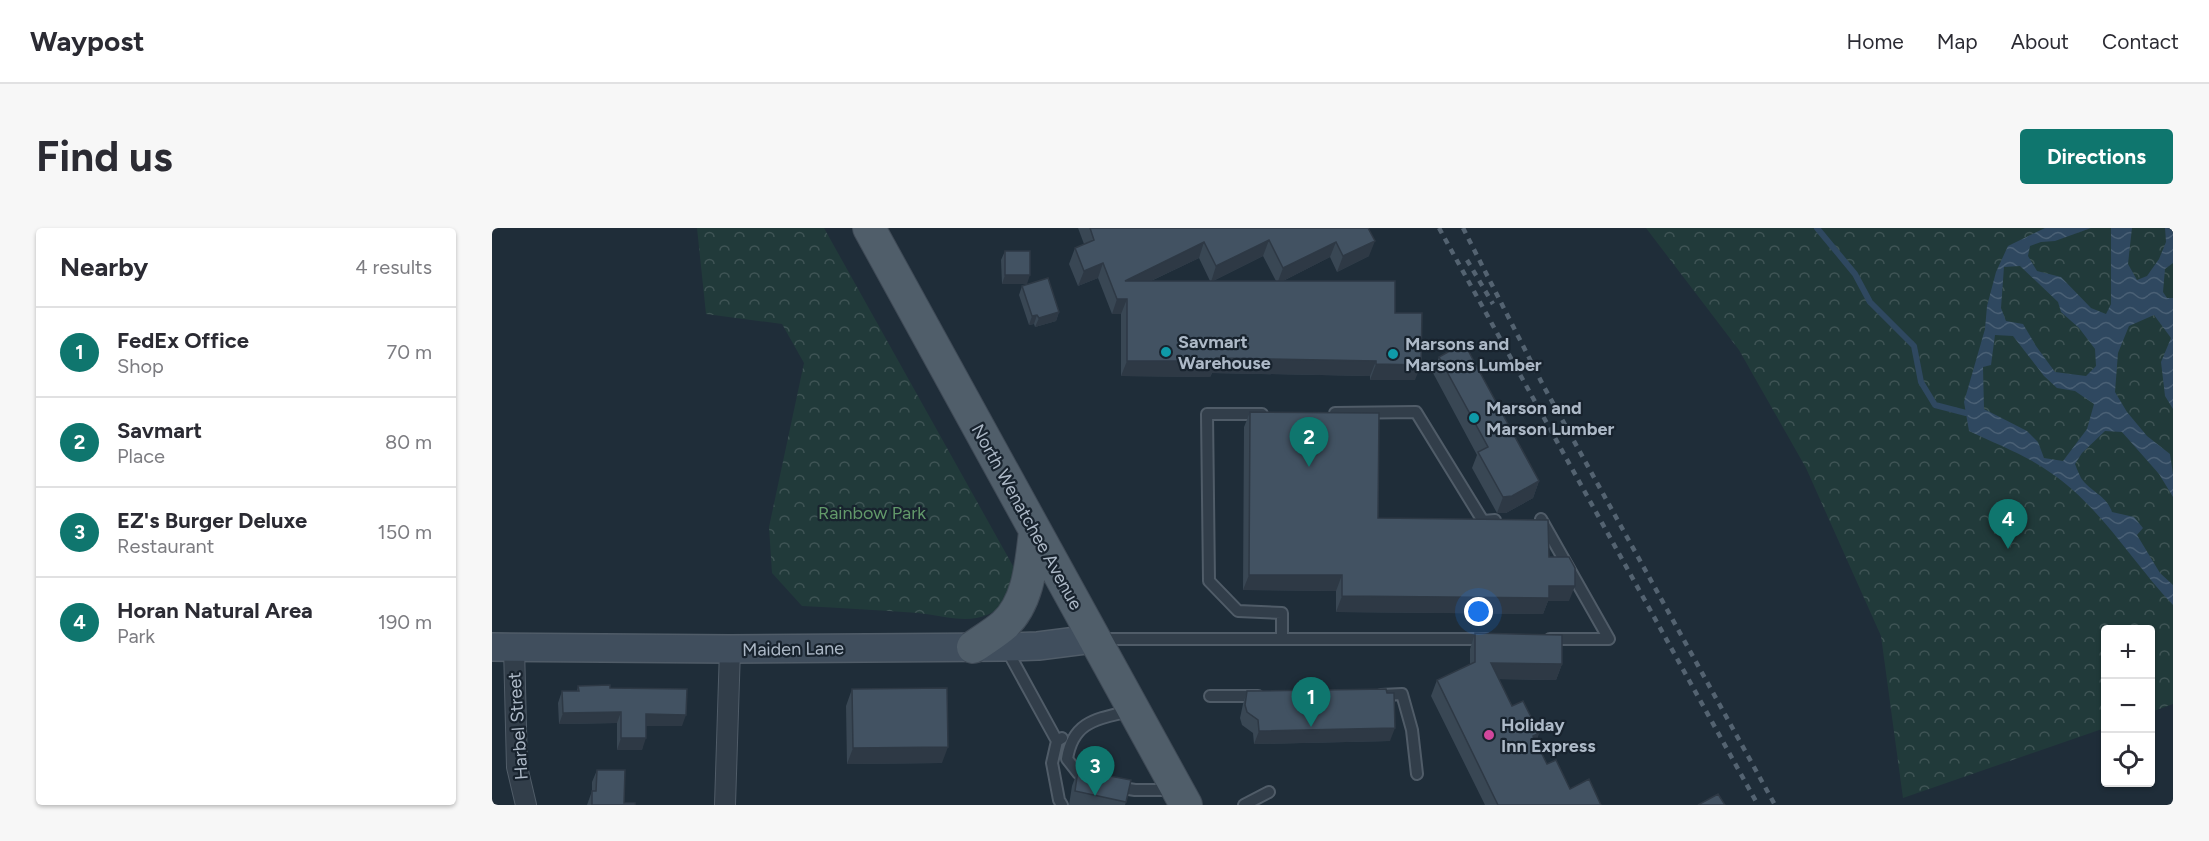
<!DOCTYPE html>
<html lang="en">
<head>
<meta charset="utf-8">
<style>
  body { margin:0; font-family:Figtree,sans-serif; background:#f7f7f7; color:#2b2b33 }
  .controls { position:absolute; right:18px; bottom:18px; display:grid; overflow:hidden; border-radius:6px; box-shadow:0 2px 4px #0004 }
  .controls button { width:54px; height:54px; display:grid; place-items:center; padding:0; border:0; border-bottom:2px solid #e1e1e2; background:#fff; color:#2b2b33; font:30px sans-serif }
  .you { position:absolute; left:987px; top:384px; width:21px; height:21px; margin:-15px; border:4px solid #fff; border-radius:50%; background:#1a73e8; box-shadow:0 0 0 9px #1a73e833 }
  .badge { display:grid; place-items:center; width:39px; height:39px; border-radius:50%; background:#0f766e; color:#fff; font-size:20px; font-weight:700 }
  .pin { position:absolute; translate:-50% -50px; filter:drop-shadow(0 2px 3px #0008) }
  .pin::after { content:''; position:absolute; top:32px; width:21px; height:18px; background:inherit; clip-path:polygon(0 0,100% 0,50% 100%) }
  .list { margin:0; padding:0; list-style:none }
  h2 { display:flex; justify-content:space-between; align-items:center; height:78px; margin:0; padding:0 24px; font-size:26px }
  h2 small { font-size:20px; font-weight:400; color:#7c7c81 }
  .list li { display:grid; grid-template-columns:39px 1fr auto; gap:18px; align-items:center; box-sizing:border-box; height:90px; padding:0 24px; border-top:2px solid #e1e1e2 }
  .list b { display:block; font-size:22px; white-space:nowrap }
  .list p { margin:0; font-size:20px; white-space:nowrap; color:#7c7c81 }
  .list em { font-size:20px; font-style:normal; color:#7c7c81 }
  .icon { flex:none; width:33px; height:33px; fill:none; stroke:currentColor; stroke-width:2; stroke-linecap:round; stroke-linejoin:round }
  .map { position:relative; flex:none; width:1681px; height:577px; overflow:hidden; border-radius:6px }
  header { display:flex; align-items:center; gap:36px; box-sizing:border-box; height:84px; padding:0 30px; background:#fff; border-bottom:2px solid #e1e1e2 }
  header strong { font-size:28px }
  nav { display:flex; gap:33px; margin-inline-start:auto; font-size:21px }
  .intro { display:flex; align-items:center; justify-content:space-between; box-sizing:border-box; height:144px; padding:0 36px }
  h1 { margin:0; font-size:42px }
  .button { padding:15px 27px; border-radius:6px; background:#0f766e; color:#fff; font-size:21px; font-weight:700 }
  main { display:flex; gap:36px; padding:0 36px }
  aside { flex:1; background:#fff; border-radius:6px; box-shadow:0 2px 4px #0004 }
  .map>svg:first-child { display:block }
  .park { fill:url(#park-crowns) }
  .water { fill:url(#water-waves); fill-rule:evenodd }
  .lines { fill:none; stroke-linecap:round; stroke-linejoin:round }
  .stream { stroke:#2f4860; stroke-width:6 }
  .service-casing { stroke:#505c68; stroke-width:14 }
  .minor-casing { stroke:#505c68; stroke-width:22 }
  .secondary-casing { stroke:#505c68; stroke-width:30 }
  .primary-casing { stroke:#3f4a56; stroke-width:34 }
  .service { stroke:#323e4a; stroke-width:10 }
  .minor { stroke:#323e4a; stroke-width:20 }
  .secondary { stroke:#404e5d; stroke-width:27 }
  .primary { stroke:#505e6a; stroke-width:32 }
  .rail { stroke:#546371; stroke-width:4.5; stroke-dasharray:6 6; stroke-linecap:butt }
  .wall { fill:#394754; fill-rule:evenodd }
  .shaded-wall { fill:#2e3945 }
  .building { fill:#425262; stroke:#2e3945; stroke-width:1.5 }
  .culture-dot { fill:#0f9aa8; stroke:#18232e; stroke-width:2 }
  .hotel-dot { fill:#d1479c; stroke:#18232e; stroke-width:2 }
  .labels { text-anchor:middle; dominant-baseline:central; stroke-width:4.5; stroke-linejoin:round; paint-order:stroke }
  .poi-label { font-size:18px; font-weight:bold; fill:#adb9c7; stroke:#18232e; text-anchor:start }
  .park-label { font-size:18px; fill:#62996a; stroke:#18232e }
  .street-label { font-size:18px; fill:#adb9c7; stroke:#18232e }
</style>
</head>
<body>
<header>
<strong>Waypost</strong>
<nav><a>Home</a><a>Map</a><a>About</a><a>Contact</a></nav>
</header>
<div class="intro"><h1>Find us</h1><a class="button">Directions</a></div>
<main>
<aside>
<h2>Nearby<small>4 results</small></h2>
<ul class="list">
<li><span class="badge">1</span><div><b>FedEx Office</b><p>Shop</p></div><em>70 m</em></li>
<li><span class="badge">2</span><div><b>Savmart</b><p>Place</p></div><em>80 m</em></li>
<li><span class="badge">3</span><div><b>EZ's Burger Deluxe</b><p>Restaurant</p></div><em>150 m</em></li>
<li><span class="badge">4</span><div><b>Horan Natural Area</b><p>Park</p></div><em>190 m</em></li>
</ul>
</aside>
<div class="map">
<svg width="1681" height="577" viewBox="0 0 1681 577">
  <defs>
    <pattern id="park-crowns" width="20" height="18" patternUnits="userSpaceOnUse" patternTransform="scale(1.5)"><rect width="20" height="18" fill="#213a3a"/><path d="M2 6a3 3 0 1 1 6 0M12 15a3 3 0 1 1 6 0" fill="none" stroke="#3f5455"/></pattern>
    <pattern id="water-waves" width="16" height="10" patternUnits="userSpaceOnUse" patternTransform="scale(1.5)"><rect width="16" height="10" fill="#2f4860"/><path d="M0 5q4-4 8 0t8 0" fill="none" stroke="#4a6075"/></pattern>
  </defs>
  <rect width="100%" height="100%" fill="#1f2d39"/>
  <path class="park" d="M205 0H332L521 338C521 360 517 378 495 387 474 396 448 387 426 385 387 382 349 380 310 378L280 345 277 299 312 135 290 96 214 86Z
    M1154 0H1681V476L1659 484 1658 401H1614L1613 500 1411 570 1389 408 1314 240 1247 122Z"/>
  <path class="water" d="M1553 0H1599L1563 13 1549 14 1538 18 1536 28 1545 43 1569 49 1599 80 1614 86 1619 76V0H1640L1636 36 1645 52 1655 48 1667 31 1674 14 1673 0H1681V35L1673 41 1671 64 1675 70H1681V181L1673 168 1669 134 1679 110 1662 87 1637 98 1626 125 1623 164 1635 184 1655 208 1678 226 1681 246V269L1667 246 1630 204 1613 203 1590 225 1583 236C1585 241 1587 246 1589 250 1599 264 1615 268 1620 284L1642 289 1651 300 1645 307 1668 345 1681 357V377C1640 334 1609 279 1559 245 1534 227 1504 216 1477 203L1472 174 1493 101 1495 78 1504 44 1516 18ZM1528 38 1566 74 1569 84 1587 100 1603 121 1604 138 1594 148 1563 144 1544 118 1531 96 1514 93 1509 80 1512 39ZM1503 107 1521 108 1552 148 1565 160 1583 163 1602 176 1595 201 1571 233 1552 230 1546 214 1535 203 1492 181 1491 139 1499 137Z"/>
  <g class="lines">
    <path class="stream" d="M1325 0 1363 46 1378 74 1422 118 1429 154 1443 177 1474 185"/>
    <defs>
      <path id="service" d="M843 185 924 184 991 293 1003 292
        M770 186H715L717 353 746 383 790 385V411
        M1049 291 1117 411H1058
        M608 411H994
        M515 422 565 513
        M889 467 910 466 920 502 925 546
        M718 468H766
        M595 552 586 545 575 531C581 493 605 491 638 483
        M624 559 643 562H680
        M570 577 567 572 560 535 565 513 570 510
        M752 577 777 564"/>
      <path id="minor" d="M22 419 25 539 34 577
        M233 577 238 421"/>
      <path id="secondary" d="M0 419 238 421 514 419 546 418 601 411"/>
      <path id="primary" d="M377 0 694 577
        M481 419C491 412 503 405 512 397 537 374 539 336 543 304"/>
    </defs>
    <use href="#service" class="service-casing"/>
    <use href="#minor" class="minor-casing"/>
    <use href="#secondary" class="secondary-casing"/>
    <use href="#primary" class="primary-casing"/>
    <use href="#service" class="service"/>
    <use href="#minor" class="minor"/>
    <use href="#secondary" class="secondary"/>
    <use href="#primary" class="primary"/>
    <path class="rail" d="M947 0 1266 577
      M971 0 1051 157 1283 577
      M975 32 1001 76"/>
  </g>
  <path class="wall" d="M586 0H876L877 28 845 44 838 29 791 53 903 85 923 152H878V148L720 145 718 149 629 148V86H620L606 50 586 58 577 36 583 20 592 16ZM771 28 784 53H721ZM707 30 718 53H659Z
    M513 23 535 56H510L509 32Z
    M530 58 567 84 564 93 543 99 542 96 537 97 527 67Z
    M947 129 1047 253 1041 270 1014 285H1005L980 240 985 227 941 145Z
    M758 184 886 290 1057 329 1077 373H1056L1051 386 844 384V363L751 362 752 199Z
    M983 405 1070 436 1064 452 1007 451 1020 478 1047 505 1044 514 1055 536 1078 561 1109 577H993L939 468 945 452 978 436V421Z
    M86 458 118 460 190 498H154L150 522H125V495L67 496 66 475 70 463H85Z
    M360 461 450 535 355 536 354 478Z
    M755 463 898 513 762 516 761 505 750 497 748 490 751 476Z
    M105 542 132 575 143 577H95L100 563V554Z
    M586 542 634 574 633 577H577L580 558Z"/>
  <path class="shaded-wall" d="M777 12 771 28 719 54 724 38Z
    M883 13 877 28 845 44 851 28Z
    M712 14 707 30 627 68 633 53Z
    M844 14 838 29 785 56 791 40Z
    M611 35 606 50 586 58 592 43Z
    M513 47H538L535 56H510Z
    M625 71H635L629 86H620Z
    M567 84 564 93 543 99 547 90Z
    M545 87 542 96 537 97 540 88Z
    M724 130 884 133 878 148 720 145 718 149 629 148 635 133Z
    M884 136 929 137 923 152H878Z
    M1047 253 1041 270 1014 285H1005L1011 269Z
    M757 347H850L844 363 751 362Z
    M1057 358H1083L1077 373H1056L1051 386 844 384 850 368Z
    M999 435 1070 436 1064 452 993 451Z
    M129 484 125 495 67 496 71 485Z
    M154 486 194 487 190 498H150Z
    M903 500 898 513 762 516 767 503Z
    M1047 505 1042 521 1041 508Z
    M129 510H154L150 522H125Z
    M456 519 450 535 355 536 361 520Z"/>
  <path class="building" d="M598 0H876L883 13 851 28 844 14 791 40 777 12 724 38 712 14 633 53H903V85H930L929 137 884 136V133L724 130V133H635V71H625L611 35 592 43 583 20 602 12Z
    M513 23H538V47H513Z
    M556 50 567 84 547 90 545 87 540 88 530 58Z
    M972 115 1047 253 1020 268 1011 269 986 224 996 219 947 129Z
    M758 184 887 185 886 290 1056 292 1057 329H1077L1083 340V358H1057V370L850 368V347H757Z
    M983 405 1070 407V436L999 435 1020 478 1031 473 1047 505 1041 508 1055 536 1064 532 1078 561 1097 551 1109 577H1006L945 452 983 434Z
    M118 457V460L195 461 194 487 154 486V510H129V484L71 485 70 463H87L86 458Z
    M455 460 456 519 361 520 360 461Z
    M894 461 895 465H902L903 500 767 503 766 492 755 484 753 477 755 463Z
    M105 542H133L132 575H143V577H100V563H104Z
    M586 542 639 552 634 574 583 563Z
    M1226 566 1233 577H1206Z"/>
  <g class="culture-dot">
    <circle cx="674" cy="124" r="6"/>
    <circle cx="901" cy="126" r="6"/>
    <circle cx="982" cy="190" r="6"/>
  </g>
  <circle class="hotel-dot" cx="997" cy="507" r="6"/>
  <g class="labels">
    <g class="poi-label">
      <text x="686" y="114">Savmart<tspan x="686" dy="21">Warehouse</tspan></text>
      <text x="913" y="116">Marsons and<tspan x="913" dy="21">Marsons Lumber</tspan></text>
      <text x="994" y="180">Marson and<tspan x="994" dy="21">Marson Lumber</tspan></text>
      <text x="1009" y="497">Holiday<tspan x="1009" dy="21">Inn Express</tspan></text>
    </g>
    <g class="park-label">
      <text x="380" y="285">Rainbow Park</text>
    </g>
    <g class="street-label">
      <text transform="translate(535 289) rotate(61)">North Wenatchee Avenue</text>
      <text transform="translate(301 421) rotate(-1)">Maiden Lane</text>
      <text transform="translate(26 498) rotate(-94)">Harbel Street</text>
    </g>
  </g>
</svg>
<div class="controls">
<button>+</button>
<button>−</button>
<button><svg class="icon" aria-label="locate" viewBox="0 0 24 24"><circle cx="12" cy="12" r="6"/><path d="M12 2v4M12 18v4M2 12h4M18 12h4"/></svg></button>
</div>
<div class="you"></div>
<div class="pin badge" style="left:819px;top:499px">1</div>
<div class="pin badge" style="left:817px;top:239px">2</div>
<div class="pin badge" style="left:603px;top:568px">3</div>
<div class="pin badge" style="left:1516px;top:321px">4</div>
</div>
</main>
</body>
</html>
